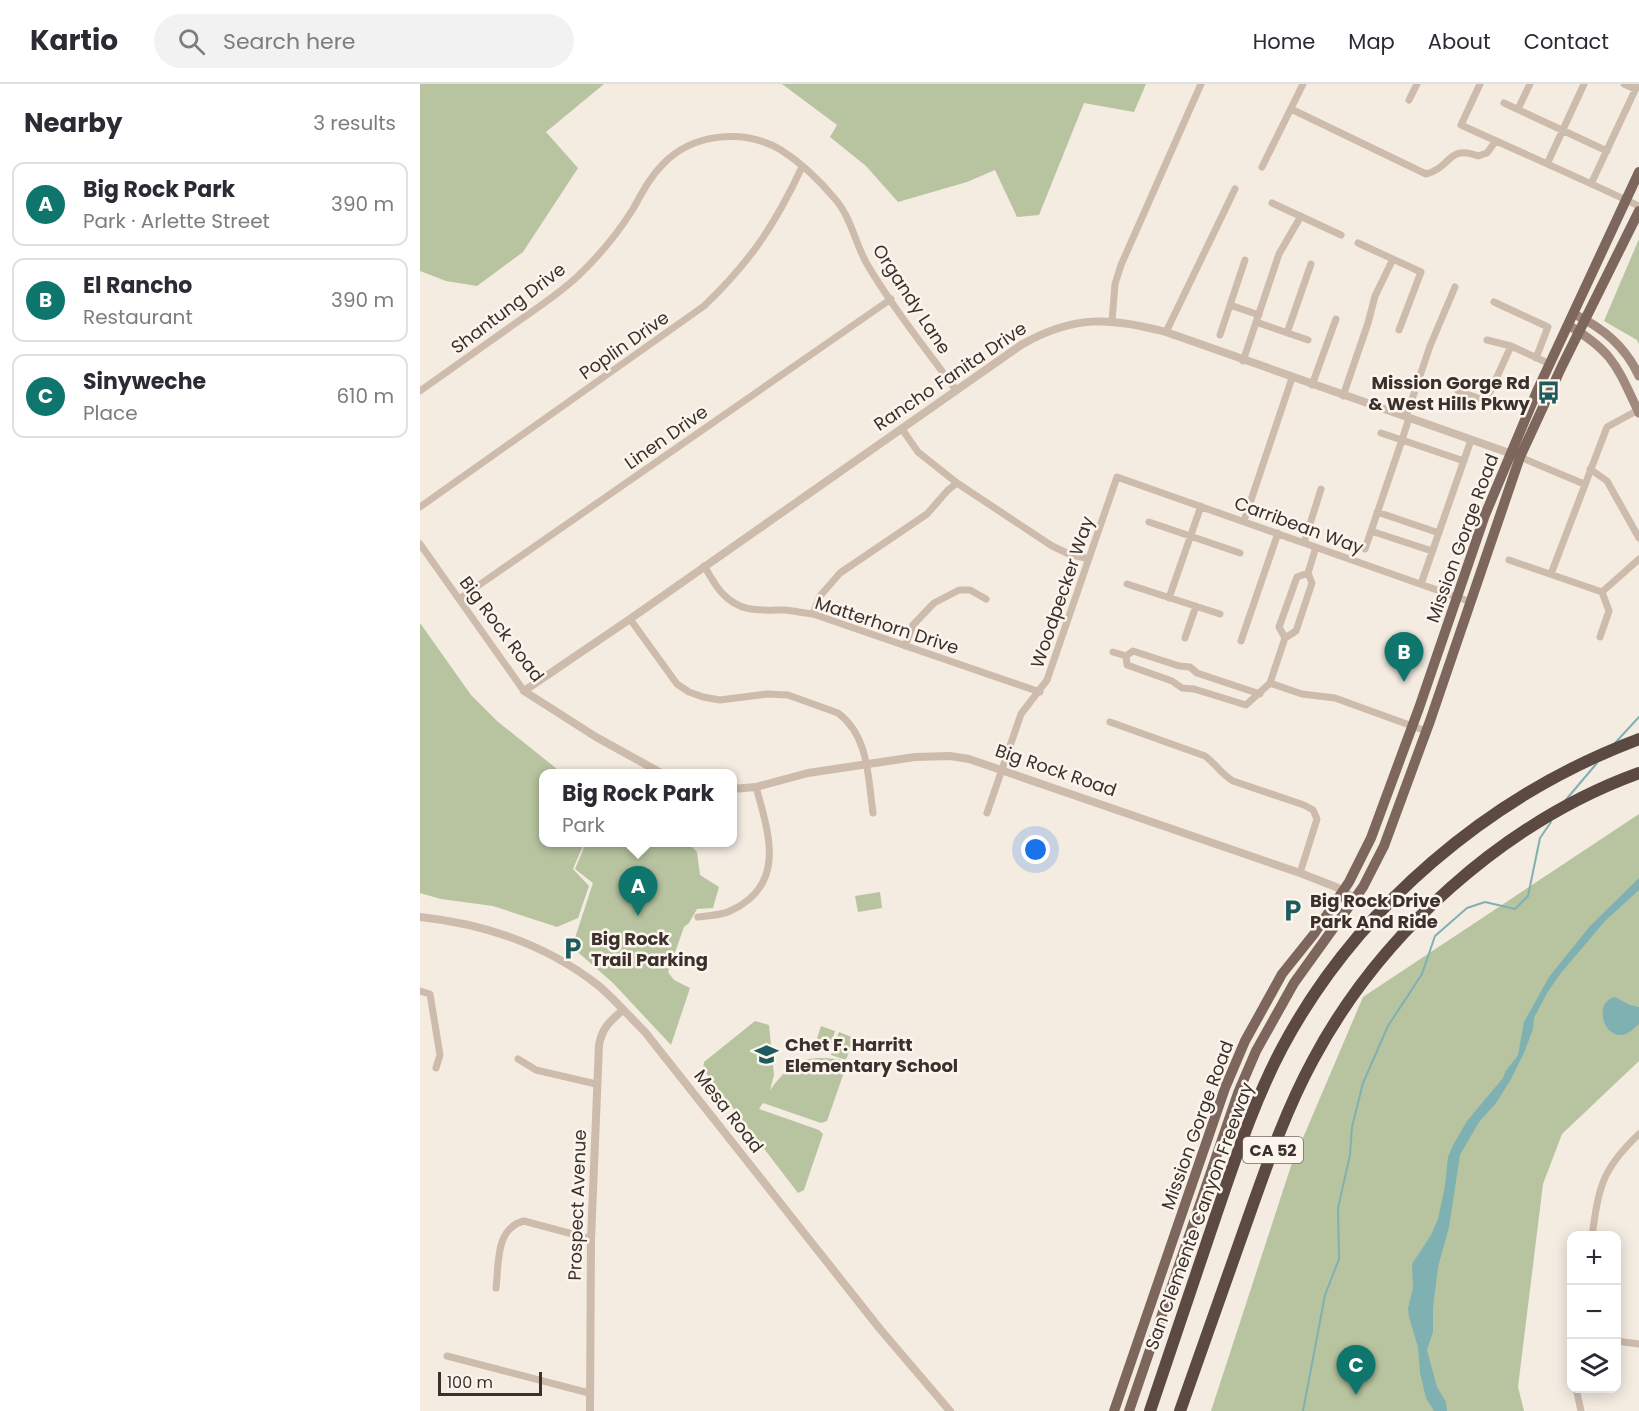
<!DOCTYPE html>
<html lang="en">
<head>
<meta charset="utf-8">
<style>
  body { margin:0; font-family:Poppins,sans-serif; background:#f2f2f3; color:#2b2b33 }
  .controls { position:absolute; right:18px; bottom:18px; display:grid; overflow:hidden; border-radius:12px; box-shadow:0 3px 15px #0003 }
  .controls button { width:54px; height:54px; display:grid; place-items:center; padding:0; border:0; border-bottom:2px solid #e1e1e2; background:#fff; color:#2b2b33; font:30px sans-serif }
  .scale { position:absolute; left:18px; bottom:15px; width:104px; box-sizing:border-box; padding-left:6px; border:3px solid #3b302b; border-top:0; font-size:16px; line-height:21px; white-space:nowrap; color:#3b302b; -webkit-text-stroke:4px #fbf5ee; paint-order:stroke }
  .you { position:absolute; left:616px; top:766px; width:21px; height:21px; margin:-15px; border:4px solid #fff; border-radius:50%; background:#1a73e8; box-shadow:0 0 0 9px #1a73e833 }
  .badge { display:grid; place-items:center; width:39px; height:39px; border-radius:50%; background:#0f766e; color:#fff; font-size:20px; font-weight:700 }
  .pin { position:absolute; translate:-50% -50px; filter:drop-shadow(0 2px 3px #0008) }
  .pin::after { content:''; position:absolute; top:32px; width:21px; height:18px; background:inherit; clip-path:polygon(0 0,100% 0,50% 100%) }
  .popup { position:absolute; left:119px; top:685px; width:198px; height:78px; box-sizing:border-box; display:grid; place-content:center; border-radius:12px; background:#fff; filter:drop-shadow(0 2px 4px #0005); font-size:20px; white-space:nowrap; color:#7c7c81 }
  .popup b { font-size:22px; color:#2b2b33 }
  .popup::after { content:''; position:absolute; left:50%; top:100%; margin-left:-12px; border:12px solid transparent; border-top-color:#fff }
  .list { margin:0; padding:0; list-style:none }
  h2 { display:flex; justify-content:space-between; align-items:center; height:78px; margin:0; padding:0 24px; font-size:26px }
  h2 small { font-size:20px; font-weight:400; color:#7c7c81 }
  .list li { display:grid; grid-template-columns:39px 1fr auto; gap:18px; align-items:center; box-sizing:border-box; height:84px; margin:0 12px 12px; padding:0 12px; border:2px solid #e1e1e2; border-radius:12px }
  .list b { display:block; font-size:22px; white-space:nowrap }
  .list p { margin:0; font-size:20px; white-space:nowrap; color:#7c7c81 }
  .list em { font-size:20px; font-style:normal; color:#7c7c81 }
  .icon { flex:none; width:33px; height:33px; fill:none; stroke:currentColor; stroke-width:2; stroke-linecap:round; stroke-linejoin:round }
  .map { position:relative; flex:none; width:1219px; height:1327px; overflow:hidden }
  header { display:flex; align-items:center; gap:36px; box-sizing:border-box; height:84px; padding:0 30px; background:#fff; border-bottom:2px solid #e1e1e2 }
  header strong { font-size:28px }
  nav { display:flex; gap:33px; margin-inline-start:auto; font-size:21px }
  .search { width:420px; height:54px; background:#f2f2f3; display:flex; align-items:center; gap:15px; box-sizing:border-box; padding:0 21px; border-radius:33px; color:#7c7c81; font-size:22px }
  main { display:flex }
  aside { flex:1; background:#fff }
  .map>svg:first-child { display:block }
  .green { fill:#b8c4a0 }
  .water { fill:#7fb0b2 }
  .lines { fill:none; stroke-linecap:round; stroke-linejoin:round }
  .stream { stroke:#7fb0b2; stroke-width:2 }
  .minor { stroke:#cdbbac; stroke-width:7 }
  .tertiary { stroke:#cdbbac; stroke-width:8 }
  .secondary { stroke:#a18a7d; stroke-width:9 }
  .primary { stroke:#7d675c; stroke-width:10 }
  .motorway { stroke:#5c4a42; stroke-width:12 }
  .labels { text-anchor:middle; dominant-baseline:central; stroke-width:5; stroke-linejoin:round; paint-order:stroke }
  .shield { fill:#fbf5ee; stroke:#756b66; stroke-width:1.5 }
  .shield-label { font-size:16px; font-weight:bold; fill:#3b302b }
  .street-label { font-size:18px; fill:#3b302b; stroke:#fbf5ee }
  .poi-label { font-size:18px; font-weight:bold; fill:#3b302b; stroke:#fbf5ee; text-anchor:start }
</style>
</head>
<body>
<header>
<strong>Kartio</strong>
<div class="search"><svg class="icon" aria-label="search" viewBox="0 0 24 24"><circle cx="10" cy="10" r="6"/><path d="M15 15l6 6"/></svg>Search here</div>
<nav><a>Home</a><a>Map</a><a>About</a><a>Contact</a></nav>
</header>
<main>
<aside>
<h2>Nearby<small>3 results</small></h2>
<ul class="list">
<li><span class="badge">A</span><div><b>Big Rock Park</b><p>Park · Arlette Street</p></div><em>390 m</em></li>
<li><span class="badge">B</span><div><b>El Rancho</b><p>Restaurant</p></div><em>390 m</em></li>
<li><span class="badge">C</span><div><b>Sinyweche</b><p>Place</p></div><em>610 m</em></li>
</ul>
</aside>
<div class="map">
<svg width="1219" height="1327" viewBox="0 0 1219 1327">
  <rect width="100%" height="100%" fill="#f4ebe1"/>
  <path class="green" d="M0 0H184L126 48 158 84 103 168 57 202 26 197 0 187Z
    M362 0H726L714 28 664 19 619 131 597 133 575 86 547 98 478 118 446 82 410 53 417 41Z
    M1219 155V260L1217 256 1184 237Z
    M0 539 51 611 77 637 142 689 124 690V758L164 759 153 785 169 802 158 834 137 843 73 822 21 815 0 809Z
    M1219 730V977L1142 1050 1123 1100 1098 1303 1104 1327H791L871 1082 943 913Z
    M166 759H268L277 768 280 791 299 803 293 824 277 825 269 839 264 843 248 888 254 896 270 904 251 961 193 899 152 863 173 799 155 785Z
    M460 808 462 824 438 828 435 812Z
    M335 937 349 941 354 991 350 1006C374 974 388 970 428 977L407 1037 401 1039 343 1019 339 1025 399 1046 403 1050 384 1106 378 1109 283 985 284 978Z
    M401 942 415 947 408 969 394 964Z
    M419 948 434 954 426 976 411 971Z"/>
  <path class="water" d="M1219 794V806L1185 837 1141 889 1127 909 1114 934 1113 945 1104 969 1090 997 1076 1019 1059 1038 1040 1071 1029 1143 1018 1183 1013 1224V1248L1007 1266 1017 1303 1026 1318 1027 1327H1014L1006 1314 1000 1289 998 1263 989 1233 988 1224 993 1204 992 1180 1011 1151 1018 1135 1025 1102 1028 1073 1033 1061 1047 1037 1083 994 1085 988 1098 971 1104 938 1129 893 1170 842Z
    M1195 913 1210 921 1219 923V940C1214 944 1209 950 1202 951 1182 953 1174 917 1195 913Z"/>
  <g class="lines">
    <path class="stream" d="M1195 659 1219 633
      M1144 718 1177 679
      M883 1327 905 1211 919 1175 918 1124 930 1071 932 1043 943 999 968 942 1002 890 1015 852 1047 824 1065 818 1095 825 1108 812 1120 754 1131 738"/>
    <path class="minor" d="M1060 0 1041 41C1100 68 1160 94 1219 122
      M1204 0 1215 5
      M989 16 997 0
      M1084 19 1187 67
      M871 25 1006 90C1031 84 1028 60 1058 72L1067 69 1075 58
      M1098 25 1110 0
      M1128 78 1164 0
      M842 83 883 0
      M1171 100 1218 0
      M852 119 921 151
      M938 159 1001 188 979 246
      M1074 218 1128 243 1116 274
      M810 221 839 231
      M692 237 695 200 701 181 781 0
      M836 238 888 256
      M746 248 815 105
      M867 249 891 180
      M800 251 825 176
      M1067 256 1091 262 1130 280
      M823 277 859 170 881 132
      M892 301 916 235
      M0 307C31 285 62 263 93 241 115 225 138 211 158 192 179 172 198 149 213 125 222 109 230 93 243 80 273 49 324 44 361 66 380 78 400 97 415 115 431 133 435 159 447 180 473 224 506 265 536 306
      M1038 307 1086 324
      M923 312 948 239 955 212 973 175
      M1066 317 1091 262
      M986 333 1010 262 1035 203
      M989 334 982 356 1044 377
      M482 345 498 368 537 399 632 462 649 470 669 475
      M1100 373 1164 400
      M1170 385 1187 397 1219 454
      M0 423 284 222C330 178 355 141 382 83
      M957 428 1019 449
      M824 437 872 294
      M729 438 820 469
      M951 447 1012 467
      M884 459 901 405
      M0 460 104 607
      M945 465 982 356 961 349
      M1089 476 1182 508 1219 475
      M284 482C290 491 295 502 303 510 321 529 340 526 365 526 374 527 384 529 393 530L620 608
      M1131 490 1187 343 1218 326
      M707 500 800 530
      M1001 500 1051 356
      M749 514 781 422
      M39 515 471 215
      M393 530 400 512 420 489 507 430 528 406 537 399
      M210 535 257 600 269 608 283 613 300 616 347 610 368 611 418 629C449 652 448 694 453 729
      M1180 553 1189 527 1182 508
      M765 554 776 522
      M865 554 859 543 877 493 888 489
      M821 557 858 449
      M485 562 493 541 514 519 539 506H550L566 515
      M693 568 706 572
      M706 572 707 581 752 597 762 604 774 605 826 621 850 599 865 554 876 547 892 499 888 489 896 463
      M706 572 713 567 759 582 770 583 777 589 840 610
      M850 599 882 610 915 614 1006 647
      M690 638 785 672C796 680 801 690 813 697L884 721 893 726 897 735 880 789
      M567 729 601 630 627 596 697 393 1051 518
      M278 833C289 831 300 832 310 827 367 801 349 750 336 703
      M0 907 10 910 20 971 16 984
      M98 975 116 986 176 1000
      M1172 1152C1179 1102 1182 1085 1219 1050
      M76 1204C79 1180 75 1144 104 1137L171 1155
      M1196 1257 1219 1260
      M27 1272 169 1309
      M1156 1304 1161 1327"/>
    <path class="tertiary" d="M243 690 176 653 104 607 210 535 601 261C653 231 690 233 746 248L1095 371
      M312 705 336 703 388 689 495 673 530 672 549 675 880 789 916 803 935 814
      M0 833C65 840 127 861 179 902 195 916 210 933 225 948L460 1245 530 1327
      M170 1327 171 1155 179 961C182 944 190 937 203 926"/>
    <path class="secondary" d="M1154 230C1183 244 1205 262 1219 292
      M1148 241C1194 268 1197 283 1219 329"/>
    <path class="primary" d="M694 1327 805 1004 825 957 846 919 862 890 894 850 929 798 951 754 999 624 1065 431 1118 305 1219 88
      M709 1327 818 1009 836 967 874 899 943 803 964 762 1010 637 1100 373 1142 282 1219 127"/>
    <path class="motorway" d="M730 1327C751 1264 773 1201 794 1137 814 1079 833 1019 862 964 937 823 1070 711 1219 655
      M760 1327C783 1260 807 1193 831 1126 849 1075 867 1024 893 976 960 850 1084 738 1219 689"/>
  </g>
  <defs>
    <symbol id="bus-bare" viewBox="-9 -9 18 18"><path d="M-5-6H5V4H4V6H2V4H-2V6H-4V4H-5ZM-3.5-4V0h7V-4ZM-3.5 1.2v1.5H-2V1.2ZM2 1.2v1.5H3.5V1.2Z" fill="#1f5a5e" stroke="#fbf5ee" stroke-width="2.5" paint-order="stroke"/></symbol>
    <symbol id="parking-bare" viewBox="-9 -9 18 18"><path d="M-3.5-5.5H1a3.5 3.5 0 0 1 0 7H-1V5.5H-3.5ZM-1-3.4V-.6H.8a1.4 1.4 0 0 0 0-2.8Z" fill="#1f5a5e" stroke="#fbf5ee" stroke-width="2.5" paint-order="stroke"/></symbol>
    <symbol id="school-bare" viewBox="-9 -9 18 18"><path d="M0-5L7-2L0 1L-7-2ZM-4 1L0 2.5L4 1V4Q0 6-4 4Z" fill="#1f5a5e" stroke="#fbf5ee" stroke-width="2.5" paint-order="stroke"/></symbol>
  </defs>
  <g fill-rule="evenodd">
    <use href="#bus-bare" x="1112" y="292" width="33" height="33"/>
    <use href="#parking-bare" x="856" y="810" width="33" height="33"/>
    <use href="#parking-bare" x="136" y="848" width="33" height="33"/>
    <use href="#school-bare" x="330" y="954" width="33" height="33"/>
  </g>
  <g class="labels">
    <rect class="shield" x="823" y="1053" width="60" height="26" rx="4.5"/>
    <g class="shield-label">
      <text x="853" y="1066">CA 52</text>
    </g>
    <g class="street-label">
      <text transform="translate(492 215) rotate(57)">Organdy Lane</text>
      <text transform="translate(88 224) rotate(-37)">Shantung Drive</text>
      <text transform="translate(204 261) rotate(-35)">Poplin Drive</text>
      <text transform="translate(530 292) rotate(-34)">Rancho Fanita Drive</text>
      <text transform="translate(246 353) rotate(-35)">Linen Drive</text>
      <text transform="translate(879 441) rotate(20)">Carribean Way</text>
      <text transform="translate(1042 454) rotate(-70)">Mission Gorge Road</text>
      <text transform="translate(642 508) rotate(-71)">Woodpecker Way</text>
      <text transform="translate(467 541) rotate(18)">Matterhorn Drive</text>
      <text transform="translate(82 545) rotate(53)">Big Rock Road</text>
      <text transform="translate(636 686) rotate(19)">Big Rock Road</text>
      <text transform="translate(309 1027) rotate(52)">Mesa Road</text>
      <text transform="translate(777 1041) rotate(-70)">Mission Gorge Road</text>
      <text transform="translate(157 1121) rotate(-88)">Prospect Avenue</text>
      <text transform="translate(779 1132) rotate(-70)">San Clemente Canyon Freeway</text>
    </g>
    <g class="poi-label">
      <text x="1110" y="298" text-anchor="end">Mission Gorge Rd<tspan x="1110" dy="21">&amp; West Hills Pkwy</tspan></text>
      <text x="890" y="816">Big Rock Drive<tspan x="890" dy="21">Park And Ride</tspan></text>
      <text x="171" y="854">Big Rock<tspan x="171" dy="21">Trail Parking</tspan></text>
      <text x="365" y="960">Chet F. Harritt<tspan x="365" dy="21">Elementary School</tspan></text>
    </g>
  </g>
</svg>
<div class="controls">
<button>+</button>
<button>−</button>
<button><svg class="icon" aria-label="layers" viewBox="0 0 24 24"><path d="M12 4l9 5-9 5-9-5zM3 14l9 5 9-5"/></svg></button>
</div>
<div class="scale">100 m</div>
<div class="you"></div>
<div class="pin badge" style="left:218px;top:832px">A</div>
<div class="popup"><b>Big Rock Park</b>Park</div>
<div class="pin badge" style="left:984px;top:598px">B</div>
<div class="pin badge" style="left:936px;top:1311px">C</div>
</div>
</main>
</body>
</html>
